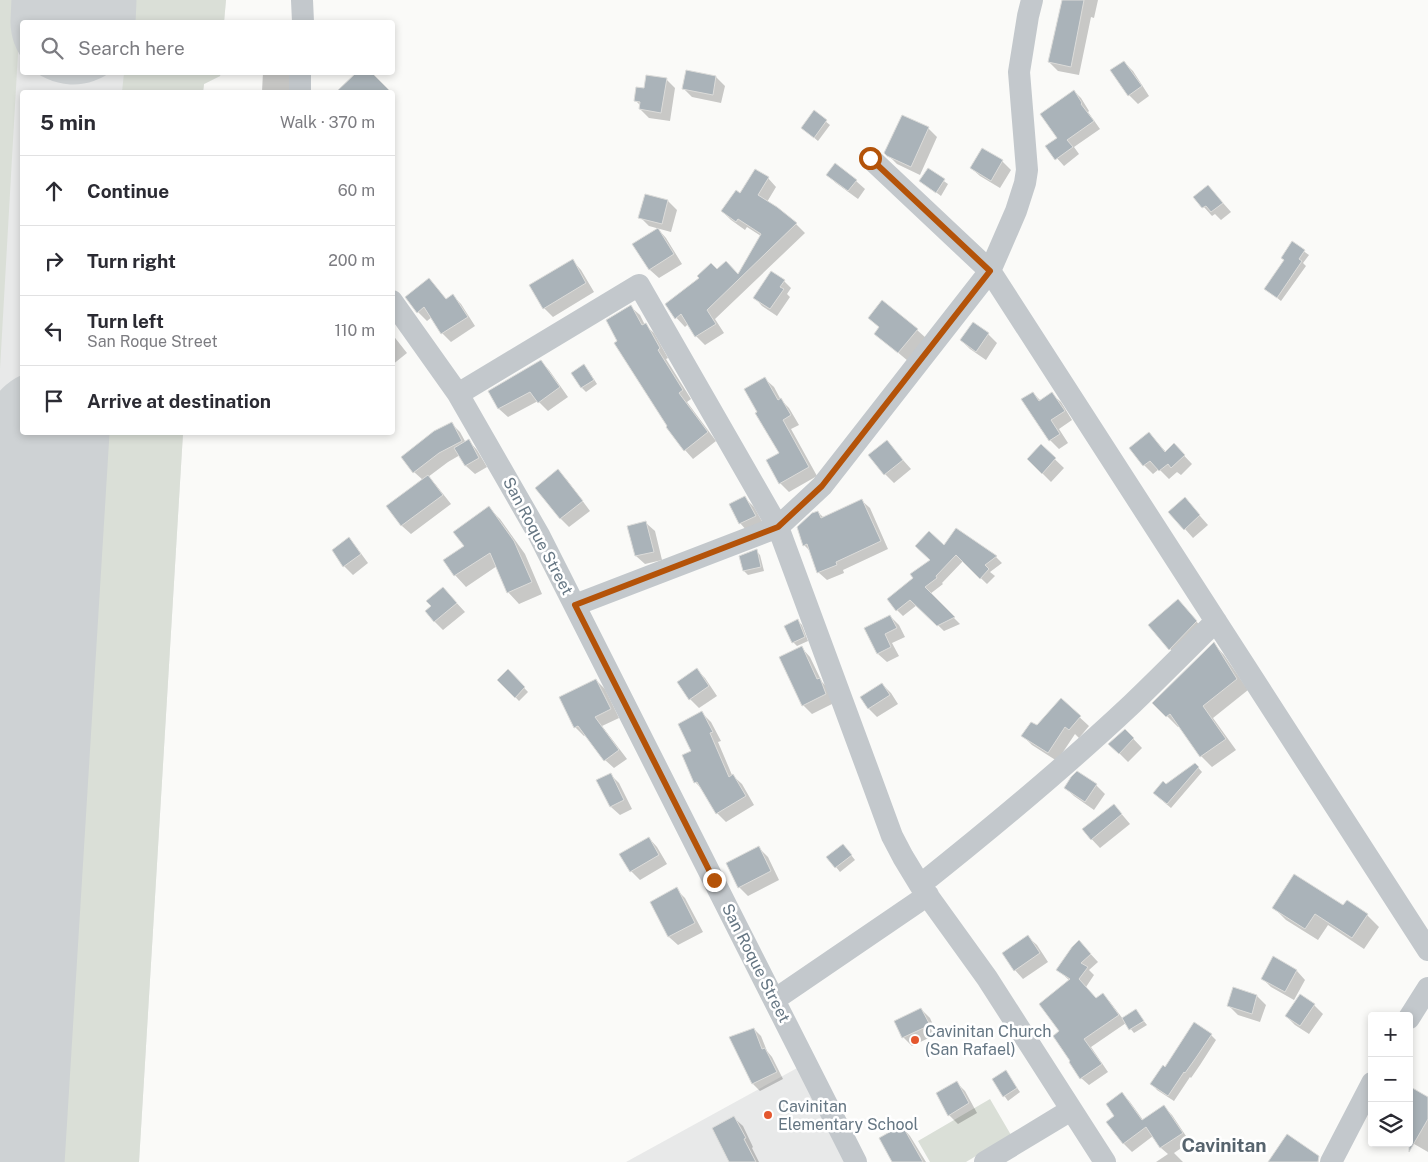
<!DOCTYPE html>
<html lang="en">
<head>
<meta charset="utf-8">
<style>
  body { margin:0; font-family:"Public Sans",sans-serif; background:#f7f7f7; color:#2b2b33 }
  .controls { position:absolute; right:15px; bottom:15px; display:grid; overflow:hidden; border-radius:5px; box-shadow:0 2px 8px #0003 }
  .controls button { width:45px; height:45px; display:grid; place-items:center; padding:0; border:0; border-bottom:1px solid #e1e1e2; background:#fff; color:#2b2b33; font:25px sans-serif }
  .stop { position:absolute; width:15px; height:15px; margin:-11px; border:4px solid #b45309; border-radius:50%; background:#fff }
  .stop.end { background:#b45309; border-color:#fff; box-shadow:0 1px 5px #0008 }
  .list { margin:0; padding:0; list-style:none }
  h2 { display:flex; justify-content:space-between; align-items:center; height:65px; margin:0; padding:0 20px; font-size:21px }
  h2 small { font-size:16px; font-weight:400; color:#7c7c81 }
  .list li { display:grid; grid-template-columns:32px 1fr auto; gap:15px; align-items:center; box-sizing:border-box; height:70px; padding:0 20px; border-top:1px solid #e1e1e2 }
  .list b { display:block; font-size:19px; white-space:nowrap }
  .list p { margin:0; font-size:16px; white-space:nowrap; color:#7c7c81 }
  .list em { font-size:16px; font-style:normal; color:#7c7c81 }
  .icon { flex:none; width:28px; height:28px; fill:none; stroke:currentColor; stroke-width:2; stroke-linecap:round; stroke-linejoin:round }
  .map { position:relative; flex:none; width:1428px; height:1162px; overflow:hidden }
  .search { position:absolute; background:#fff; box-shadow:0 2px 8px #0003; left:20px; top:20px; width:375px; height:55px; display:flex; align-items:center; gap:12px; box-sizing:border-box; padding:0 18px; border-radius:5px; color:#7c7c81; font-size:19px }
  .panel { position:absolute; background:#fff; box-shadow:0 2px 8px #0003; left:20px; top:90px; width:375px; height:345px; border-radius:5px }
  .map>svg:first-child { display:block }
  .built { fill:#e8e9e9 }
  .green { fill:#dadfd7 }
  .shadow { fill:#0003 }
  .lines { fill:none; stroke-linecap:round; stroke-linejoin:round }
  .runway { stroke:#ced2d4; stroke-width:125 }
  .building { fill:#aab3b9; stroke:#dcdcda }
  .minor { stroke:#c3c8cc; stroke-width:22 }
  .route { stroke:#b45309; stroke-width:6 }
  .poi-dot { fill:#e4572e; stroke:#fff; stroke-width:2 }
  .labels { text-anchor:middle; dominant-baseline:central; stroke-width:5; stroke-linejoin:round; paint-order:stroke }
  .street-label { font-size:16px; fill:#657683; stroke:#fff }
  .poi-label { font-size:16px; fill:#657683; stroke:#fff; text-anchor:start }
  .quarter-label { font-size:19px; font-weight:bold; fill:#57646e; stroke:#fff }
</style>
</head>
<body>
<div class="map">
<svg width="1428" height="1162" viewBox="0 0 1428 1162">
  <rect width="100%" height="100%" fill="#fafaf8"/>
  <path class="built" d="M0 0H226L224 22H22V72L221 73 220 76 204 84 203 92H22V432L183 433 139 1162H0Z
    M799 1067 847 1162H626Z"/>
  <path class="green" d="M0 0H21L0 369Z
    M129 0H226L224 22H127Z
    M124 73V72L221 73 220 76 204 84 203 92H122Z
    M100 433H183L139 1162H51Z
    M990 1099 1011 1135 966 1162H930L918 1141Z"/>
  <path class="shadow" d="M1063 0H1098L1094 18 1091 17 1079 75 1058 71 1049 62Z
    M1124 62 1133 71 1149 96 1138 104 1129 95Z
    M687 71 716 77 725 86 721 103 692 97 683 88Z
    M263 72H297L295 92H262Z
    M359 72H370L389 92H338Z
    M666 79 675 88 670 121 649 118 640 109 641 106 636 101 645 90Z
    M1074 91 1081 98 1089 111 1088 112 1100 129 1074 147 1079 154 1064 166 1047 147 1058 138Z
    M814 112 830 125 818 141 806 131Z
    M928 128 937 137 920 175 897 164 886 153Z
    M982 149 1002 161 1011 170 1000 188 980 176 971 168Z
    M928 170 948 184 941 196 921 181Z
    M828 175 856 181 865 189 858 199 836 183Z
    M768 178 776 187 767 202 796 224 805 233 715 319 724 333 705 345 696 336 688 324 685 327 670 311 718 271 738 276 761 236 747 227 745 230 731 220 722 211 740 195Z
    M1208 186 1231 212 1221 220 1215 214 1212 216 1195 197Z
    M646 195 668 201 677 210 671 232 649 226 640 217Z
    M658 229 666 238 682 264 659 278 650 270 634 244Z
    M1292 243 1309 255 1303 263 1306 266 1281 301 1266 289 1285 261Z
    M573 261 581 270 594 292 553 317 544 308Z
    M784 281 791 288 787 294 790 297 777 316 762 306 755 298Z
    M437 288 446 300 453 296 461 304 475 326 451 342 442 333 432 317 427 321 418 312 407 297Z
    M631 307 640 315 645 325 654 333 668 358 666 359 691 399 687 402 716 441 693 459 685 450 619 341Z
    M870 318 917 330 926 338 908 361 876 334 880 328Z
    M973 323 988 334 997 343 986 360 970 349 961 340Z
    M392 334 407 353 392 365Z
    M540 361 549 370 568 397 548 411 538 401 508 417 499 409 490 391Z
    M588 370 597 384 586 392 582 388Z
    M765 379 774 387 781 400 789 408 799 425 791 429 817 476 789 492 780 483 781 453 759 413Z
    M1033 393 1041 401 1052 394 1061 402 1072 420 1059 429 1068 443 1059 449 1050 440Z
    M451 423 460 432 466 443 469 441 477 450 487 467 475 474 466 466 460 455 448 462 428 477 436 485 451 504 411 534 402 526 388 507 423 480 414 472Z
    M1149 433 1166 452 1174 445 1192 464 1181 475 1177 472 1169 479 1159 469 1153 474 1144 465Z
    M887 442 911 469 894 483 885 474Z
    M1041 446 1064 468 1051 482 1028 459Z
    M558 471 567 480 590 511 569 527 561 519 537 488Z
    M745 498 754 507 764 525 748 532 740 523Z
    M861 500 870 508 888 549 843 570 844 573 827 580 818 572 811 552 804 545 818 512 824 518Z
    M488 507 500 519 525 554 542 594 519 604 508 592 497 566 466 587 455 575 445 560 465 547Z
    M1193 508 1208 525 1193 538 1170 512Z
    M646 523 655 531 662 560 645 564 636 556Z
    M956 529 996 557 1002 563 990 572 995 576 987 584 963 561 942 583 943 584 930 594 960 624 944 631 917 605 903 616 897 610 915 578 944 547Z
    M349 539 357 548 368 563 353 575 344 566Z
    M756 551 760 555 764 571 748 575 744 571Z
    M443 588 465 612 443 630 434 621 433 606Z
    M1178 601 1205 631 1178 657 1170 649Z
    M890 616 899 625 905 637 892 643 899 656 887 662 878 654Z
    M798 621 802 625 808 641 797 646 793 642Z
    M1214 644 1224 655 1248 690 1213 718 1236 750 1212 767 1201 756 1180 726 1178 727 1167 716Z
    M802 648 810 657 822 682 828 688 834 703 812 714 803 705Z
    M697 670 705 678 717 696 699 708 690 699Z
    M508 671 528 692 519 701 499 680Z
    M596 680 605 689 619 718 602 726 627 759 614 768 605 760 586 734 584 736 575 727Z
    M882 684 891 693 898 704 877 717 869 709Z
    M1061 700 1089 726 1079 738 1075 734 1057 761 1032 745 1023 736 1037 727Z
    M702 713 711 722 721 741 718 742 732 775 742 784 754 805 726 822 717 813 704 791 695 782 693 752Z
    M1125 730 1142 748 1128 762 1110 744Z
    M1195 764 1202 772 1171 808 1158 797 1166 785Z
    M1077 773 1096 785 1105 794 1094 810 1074 796 1065 787Z
    M610 774 619 783 632 809 620 815 611 807 598 781Z
    M1114 805 1130 824 1100 848 1083 830Z
    M649 838 657 847 667 864 640 880 631 871Z
    M759 848 768 857 779 880 748 896 739 887Z
    M847 850 855 860 840 872 828 857Z
    M676 889 685 898 703 932 678 945 669 937 651 902Z
    M1344 907 1367 915 1379 927 1364 949 1328 925 1318 940 1286 920 1274 908Z
    M1028 937 1037 945 1048 962 1023 979 1015 970Z
    M1086 949 1098 962 1089 970 1094 975 1086 987 1096 1000 1103 995 1110 1002 1123 1019 1136 1011 1147 1025 1134 1033 1126 1023 1091 1047 1108 1072 1089 1085 1081 1078 1061 1031 1070 981 1058 970Z
    M1273 958 1297 971 1305 980 1294 1000 1271 987 1262 978Z
    M1257 996 1266 1005 1260 1022 1238 1015 1229 1006Z
    M1314 1005 1323 1014 1309 1034 1295 1025 1286 1016Z
    M921 1009 930 1018 937 1034 912 1046 903 1037Z
    M754 1029 761 1036 767 1051 772 1057 783 1079 760 1091 753 1084 731 1038Z
    M1211 1035 1216 1040 1200 1065 1191 1078 1190 1077 1174 1101 1157 1090 1152 1084 1166 1069Z
    M1006 1072 1020 1092 1008 1101 993 1080Z
    M956 1082 965 1091 977 1113 958 1124 949 1115Z
    M1122 1094 1130 1102 1143 1120 1164 1107 1172 1115 1190 1142 1174 1153 1183 1162H1156L1168 1154 1161 1148 1153 1136 1132 1152 1124 1144 1108 1123 1116 1117Z
    M1428 1098V1152L1409 1141Z
    M734 1118 743 1126 753 1147 752 1148 759 1162H730Z
    M902 1127 910 1136 926 1162H894Z"/>
  <g class="lines">
    <path class="runway" d="M73 22 74 0
      M2 1162 47 432"/>
  </g>
  <path class="building" d="M1062 0H1084L1071 67 1048 62Z
    M1124 61 1142 86 1128 96 1110 70Z
    M686 70 716 76 713 95 682 89Z
    M357 72H371L391 92H336Z
    M646 75 667 78 661 113 639 109 640 102 634 101 636 87 644 88Z
    M1074 90 1082 103 1081 104 1094 121 1067 140 1073 147 1055 160 1045 146 1057 138 1040 114Z
    M814 110 827 120 814 138 801 128Z
    M902 115 929 127 911 167 887 156 884 153Z
    M982 148 1003 160 991 181 970 168Z
    M835 163 857 180 848 191 826 175Z
    M928 168 945 179 936 193 919 181Z
    M755 169 769 177 758 195 777 207 797 223 707 310 716 324 695 337 681 314 675 319 665 304 699 278 697 276 711 263 717 269 726 261 738 274 761 234 738 219 736 222 721 211 736 190 740 193Z
    M1208 185 1223 203 1211 212 1206 206 1202 208 1193 197Z
    M645 194 668 200 662 224 638 218Z
    M658 228 674 254 649 270 632 244Z
    M1292 241 1305 250 1299 259 1302 261 1277 298 1264 289 1284 260 1281 258Z
    M573 259 586 283 543 309 529 285Z
    M771 271 785 280 780 287 784 289 770 309 753 298Z
    M429 278 446 299 453 294 468 317 441 334 424 307 417 313 405 297Z
    M882 300 918 329 898 353 874 334 879 327 868 318Z
    M631 305 642 325 646 323 660 348 658 350 683 390 679 393 708 432 684 451 666 427 667 426 614 343 617 341 606 320Z
    M973 322 989 333 976 352 960 340Z
    M541 360 560 387 538 403 530 392 498 409 488 391Z
    M584 364 594 380 581 388 571 373Z
    M765 377 778 400 781 398 791 415 783 420 809 467 779 484 766 460 779 453 755 413 757 412 744 389Z
    M1033 392 1039 401 1052 392 1065 411 1051 420 1060 434 1049 441 1021 399Z
    M452 422 462 441 439 453 413 473 401 457 434 431Z
    M1149 432 1165 452 1174 443 1185 455 1171 468 1168 464 1159 471 1150 461 1143 466 1129 448Z
    M469 439 479 458 465 466 454 448Z
    M887 440 903 460 884 475 868 455Z
    M1041 444 1056 458 1042 474 1027 459Z
    M558 469 583 501 560 519 535 488Z
    M428 475 443 495 401 526 386 506Z
    M745 496 756 516 739 524 729 504Z
    M1185 497 1200 515 1184 530 1168 512Z
    M862 499 881 541 836 562 837 565 817 573 807 544 803 546 797 527 812 513 818 511 821 518Z
    M489 506 514 541 532 582 507 593 490 553 454 576 443 560 464 546 453 532Z
    M646 521 654 552 635 556 627 526Z
    M956 528 997 556 985 565 989 569 980 579 956 555 936 576 937 578 925 587 955 617 937 626 910 600 896 611 887 599 913 578 910 574 930 560 915 546 929 531 944 545Z
    M349 537 361 554 343 567 332 550Z
    M757 549 761 567 743 571 739 556Z
    M443 587 457 603 434 622 425 611 431 606 426 601Z
    M1178 599 1197 621 1169 650 1148 625Z
    M890 615 897 628 885 634 891 647 877 654 864 628Z
    M798 619 805 637 792 643 784 626Z
    M1214 642 1237 679 1203 706 1226 739 1200 757 1170 714 1166 717 1152 703Z
    M802 646 817 679 820 678 826 694 802 706 779 657Z
    M697 668 709 686 689 700 677 682Z
    M508 669 525 687 515 698 497 680Z
    M596 679 611 709 595 717 619 750 604 761 578 726 574 728 559 697Z
    M882 683 890 695 868 709 860 697Z
    M1061 698 1081 716 1069 730 1065 727 1048 753 1021 736 1031 722 1037 725Z
    M702 711 713 732 710 733 729 777 733 774 746 796 716 814 697 782 694 783 682 755 691 751 678 724Z
    M1125 729 1134 738 1119 754 1108 744Z
    M1195 763 1199 767 1167 804 1153 793 1163 781 1166 784Z
    M1077 771 1097 784 1085 802 1064 788 1071 777Z
    M611 773 624 800 610 807 596 780Z
    M1114 804 1122 814 1091 840 1082 829Z
    M649 837 659 855 630 872 619 854Z
    M843 844 852 855 835 868 826 857Z
    M759 846 771 871 738 888 726 863Z
    M1294 874 1343 905 1347 900 1368 914 1352 938 1315 914 1305 929 1272 908Z
    M677 887 695 923 668 937 650 902Z
    M1028 935 1040 953 1014 971 1002 953Z
    M1079 940 1091 954 1081 963 1088 967 1079 979 1096 998 1103 993 1119 1015 1084 1039 1102 1064 1080 1079 1069 1062 1070 1061 1053 1036 1059 1031 1039 1004 1070 979 1056 970 1072 947Z
    M1273 956 1297 970 1285 992 1261 979Z
    M1233 987 1257 995 1252 1014 1227 1006Z
    M1300 994 1315 1004 1300 1026 1285 1016Z
    M921 1008 930 1025 902 1038 894 1021Z
    M1136 1009 1144 1021 1129 1030 1122 1018Z
    M1194 1022 1212 1034 1195 1059 1185 1073 1184 1072 1168 1096 1150 1084 1163 1065 1165 1067Z
    M754 1028 762 1049 765 1048 777 1072 752 1084 729 1037Z
    M1006 1070 1017 1088 1003 1097 992 1079Z
    M957 1081 969 1103 948 1116 936 1093Z
    M1409 1086 1428 1097V1119L1409 1152Z
    M1122 1092 1142 1120 1164 1105 1183 1133 1160 1148 1146 1127 1123 1144 1106 1122 1114 1116 1106 1104Z
    M734 1116 746 1138 744 1139 756 1162H729L712 1128Z
    M902 1125 923 1162H892L879 1138Z
    M1287 1134 1319 1156 1318 1162H1268Z"/>
  <g class="lines">
    <path class="minor" d="M302 0 303 22
      M300 92V72
      M870 158 990 271 1428 950
      M392 301 458 394 539 535 856 1162
      M458 394 639 285 778 527 870 776 892 836 903 857 920 885 987 978 1105 1162
      M575 605 778 527 822 486 990 271 1016 211 1025 183 1027 170 1019 72 1028 16 1032 0
      M920 885C993 827 1064 768 1132 704 1160 677 1188 649 1216 621
      M774 1000 928 895
      M1409 1018 1428 988
      M985 1162 1071 1110
      M1331 1162 1372 1083"/>
  </g>
  <g class="lines">
    <path class="route" d="M714 880 575 605 778 527 822 486 990 271 870 158"/>
  </g>
  <g class="poi-dot">
    <circle cx="915" cy="1040" r="5"/>
    <circle cx="768" cy="1115" r="5"/>
  </g>
  <g class="labels">
    <g class="street-label">
      <text transform="translate(538 536) rotate(62)">San Roque Street</text>
      <text transform="translate(756 963) rotate(63)">San Roque Street</text>
    </g>
    <g class="poi-label">
      <text x="925" y="1031">Cavinitan Church<tspan x="925" dy="18">(San Rafael)</tspan></text>
      <text x="778" y="1106">Cavinitan<tspan x="778" dy="18">Elementary School</tspan></text>
    </g>
    <g class="quarter-label">
      <text x="1224" y="1145">Cavinitan</text>
    </g>
  </g>
</svg>
<div class="controls">
<button>+</button>
<button>−</button>
<button><svg class="icon" aria-label="layers" viewBox="0 0 24 24"><path d="M12 4l9 5-9 5-9-5zM3 14l9 5 9-5"/></svg></button>
</div>
<div class="stop" style="left:870px;top:158px"></div>
<div class="stop end" style="left:714px;top:880px"></div>
<div class="search"><svg class="icon" aria-label="search" viewBox="0 0 24 24"><circle cx="10" cy="10" r="6"/><path d="M15 15l6 6"/></svg>Search here</div>
<section class="panel">
<h2>5 min<small>Walk · 370 m</small></h2>
<ul class="list">
<li><svg class="icon" aria-label="ahead" viewBox="0 0 24 24"><path d="M12 20V5M6 11l6-6 6 6"/></svg><div><b>Continue</b></div><em>60 m</em></li>
<li><svg class="icon" aria-label="right" viewBox="0 0 24 24"><path d="M7 20v-9h11M14 6l5 5-5 5"/></svg><div><b>Turn right</b></div><em>200 m</em></li>
<li><svg class="icon" aria-label="left" viewBox="0 0 24 24"><path d="M17 20v-9H6M10 6l-5 5 5 5"/></svg><div><b>Turn left</b><p>San Roque Street</p></div><em>110 m</em></li>
<li><svg class="icon" aria-label="arrive" viewBox="0 0 24 24"><path d="M6 21V4h12l-3 4 3 4H6"/></svg><div><b>Arrive at destination</b></div></li>
</ul>
</section>
</div>
</body>
</html>
